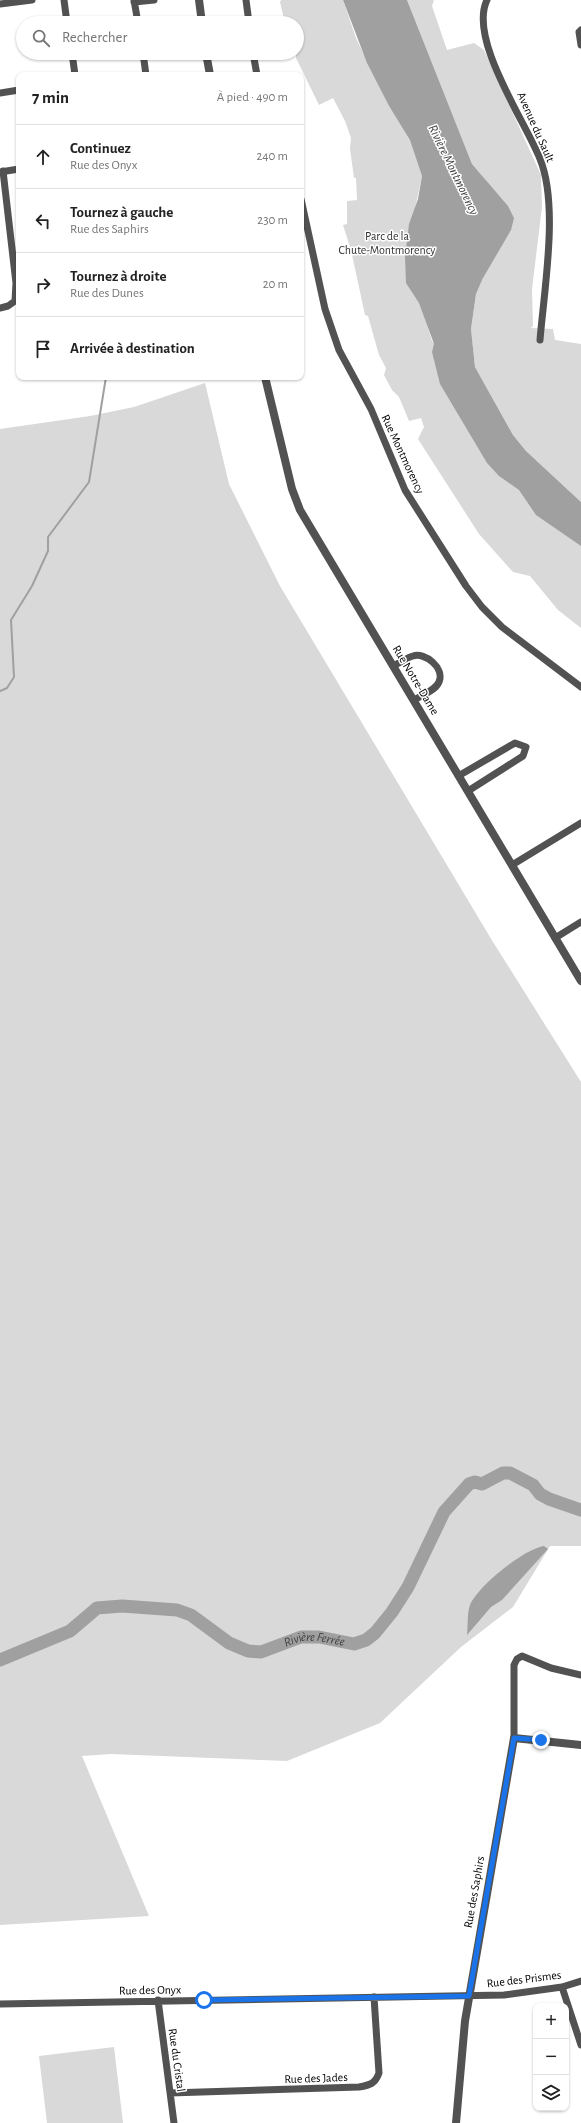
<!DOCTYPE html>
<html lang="fr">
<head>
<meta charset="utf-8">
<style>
  body { margin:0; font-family:"Alegreya Sans",sans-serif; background:#f6f6f6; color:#222 }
  .controls { position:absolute; right:12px; bottom:12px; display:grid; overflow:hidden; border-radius:8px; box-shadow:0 1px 3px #0004 }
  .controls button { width:36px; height:36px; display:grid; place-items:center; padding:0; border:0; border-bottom:1px solid #e0e0e0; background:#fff; color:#222; font:20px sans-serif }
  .stop { position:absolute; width:12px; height:12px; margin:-9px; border:3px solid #1a73e8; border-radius:50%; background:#fff }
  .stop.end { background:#1a73e8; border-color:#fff; box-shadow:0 1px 4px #0008 }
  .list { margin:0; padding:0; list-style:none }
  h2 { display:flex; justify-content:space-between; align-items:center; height:52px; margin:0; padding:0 16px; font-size:17px }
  h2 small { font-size:13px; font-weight:400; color:#767676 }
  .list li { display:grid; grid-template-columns:26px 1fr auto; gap:12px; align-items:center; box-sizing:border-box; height:64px; padding:0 16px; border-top:1px solid #e0e0e0 }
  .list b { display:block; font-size:15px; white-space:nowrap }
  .list p { margin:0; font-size:13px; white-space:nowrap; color:#767676 }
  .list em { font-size:13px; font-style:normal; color:#767676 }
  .icon { flex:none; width:22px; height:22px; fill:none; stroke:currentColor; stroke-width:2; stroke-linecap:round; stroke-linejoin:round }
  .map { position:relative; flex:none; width:581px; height:2123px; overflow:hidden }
  .search { position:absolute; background:#fff; box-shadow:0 1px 3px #0004; left:16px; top:16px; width:288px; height:44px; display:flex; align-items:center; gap:10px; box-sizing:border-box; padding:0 14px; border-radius:22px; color:#767676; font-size:15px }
  .panel { position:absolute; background:#fff; box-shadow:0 1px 3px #0004; left:16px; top:72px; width:288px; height:308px; border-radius:8px }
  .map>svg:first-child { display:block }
  .green { fill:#d9d9d9 }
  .water { fill:#a0a0a0 }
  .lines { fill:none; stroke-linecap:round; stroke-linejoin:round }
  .stream { stroke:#a0a0a0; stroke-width:2 }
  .river { stroke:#a0a0a0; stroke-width:13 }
  .minor { stroke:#525252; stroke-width:7 }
  .tertiary { stroke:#525252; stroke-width:8 }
  .route { stroke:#1a73e8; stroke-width:5 }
  .labels { text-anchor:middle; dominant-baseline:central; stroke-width:3; stroke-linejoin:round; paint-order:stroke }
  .street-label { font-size:12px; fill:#000; stroke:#fff }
  .park-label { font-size:12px; fill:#303030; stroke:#fff }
  .water-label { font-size:13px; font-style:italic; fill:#414141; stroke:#fff }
</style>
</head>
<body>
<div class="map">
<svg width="581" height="2123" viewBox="0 0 581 2123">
  <rect width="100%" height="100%" fill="#fff"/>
  <path class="green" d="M281 0H343L356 38 389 106 410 138 422 176 415 209 428 328 432 341 581 533V628L558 610 530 576 513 572 479 534 418 439 424 427 421 418 409 421 399 397 392 390 384 375 386 368 379 355 368 316 365 315 351 250 343 225 347 224V201L357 200 356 178H354L350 149 351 138 345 121 333 98 319 105 296 58 297 23H285L280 2Z
    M407 0H434L432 6 447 50 474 43 484 50 541 175 542 207 532 289 533 326 531 328 553 329 555 340 581 344V502L526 451 513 435 475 367 471 329 476 294 483 278 484 178 472 164Z
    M205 383 229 484 280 586 493 942 581 1082V1546H550L513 1607 461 1647 380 1723 287 1761 111 1754 82 1756 149 1916 0 1925V429L90 416 134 407Z
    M114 2047 123 2123H47L39 2056Z"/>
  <path class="water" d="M343 0H407L472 164 508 206 514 218 511 230 483 278 476 294 471 329 475 367 513 435 526 451 581 502V546L536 515 519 490 499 476 487 463 440 384 432 352 434 344 419 303 406 283 405 257 409 224 418 199 422 176 410 140 389 106 367 63Z
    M544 1546 548 1549 502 1600 491 1607 467 1635C468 1626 467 1613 470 1605 478 1586 524 1549 544 1546Z"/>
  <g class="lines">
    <path class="stream" d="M0 691 7 688 14 677 11 620 32 586 48 551V537L89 482 106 377"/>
    <path class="river" id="s1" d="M0 1660 70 1631 97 1608 122 1606 177 1610 191 1615 229 1643 248 1651 261 1652 301 1637H319L354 1644 366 1640 375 1633 392 1612 408 1587 444 1512 469 1484 475 1482 482 1484 503 1473H510L533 1485 540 1494 549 1499 581 1510"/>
    <path class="minor" d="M64 0 67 23
      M134 0 138 23
      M246 0 249 23
      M487 0C468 39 525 121 540 159 559 205 544 290 540 340
      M134 2 154 0
      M0 4 32 0
      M581 30 579 32 581 45
      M72 53 75 75
      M143 53 146 75
      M253 53 257 75
      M0 93 19 90
      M0 172 19 169
      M301 199 325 309 339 350 371 409 405 490 466 586 482 607 502 627 581 687
      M0 308 8 306 15 301 16 283 3 171
      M393 666C400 663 406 658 413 656 425 652 445 668 439 682 435 691 422 695 414 700
      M460 775 515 743 526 747 523 756 468 791
      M512 865 581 823
      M555 938 581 922
      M514 1738V1665L517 1659 522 1656 551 1668 581 1675
      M562 1987 581 2045
      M158 2000 174 2123
      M0 2004 504 1995 562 1987 581 1981
      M170 2093 359 2087C370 2085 375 2084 379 2073L374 1997"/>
    <path class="tertiary" d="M199 0 202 23
      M206 53 210 75
      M265 377 292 489 300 510 581 981
      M456 2123 465 2021 514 1738 581 1745"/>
  </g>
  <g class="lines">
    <path class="route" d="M204 2000 469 1996 514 1738 541 1740"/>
  </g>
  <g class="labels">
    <g class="street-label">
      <text transform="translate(536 127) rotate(66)">Avenue du Sault</text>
      <text transform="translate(403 454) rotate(65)">Rue Montmorency</text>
      <text transform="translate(416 680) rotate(59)">Rue Notre-Dame</text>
      <text transform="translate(474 1892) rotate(-80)">Rue des Saphirs</text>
      <text transform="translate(524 1979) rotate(-7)">Rue des Prismes</text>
      <text transform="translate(150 1990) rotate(-1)">Rue des Onyx</text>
      <text transform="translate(177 2060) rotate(82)">Rue du Cristal</text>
      <text transform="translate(316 2078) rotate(-2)">Rue des Jades</text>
    </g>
    <g class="park-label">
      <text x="387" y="236">Parc de la<tspan x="387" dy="14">Chute-Montmorency</tspan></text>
    </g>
    <g class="water-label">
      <text transform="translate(453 170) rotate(64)">Rivière Montmorency</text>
      <text stroke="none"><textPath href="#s1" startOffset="343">Rivière Ferrée</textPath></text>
    </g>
  </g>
</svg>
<div class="controls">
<button>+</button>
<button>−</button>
<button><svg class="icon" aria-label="layers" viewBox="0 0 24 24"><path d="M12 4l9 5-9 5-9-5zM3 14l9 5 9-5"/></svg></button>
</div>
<div class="stop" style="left:204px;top:2000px"></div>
<div class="stop end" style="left:541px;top:1740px"></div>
<div class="search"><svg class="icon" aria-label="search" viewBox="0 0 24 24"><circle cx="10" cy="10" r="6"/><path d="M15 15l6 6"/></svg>Rechercher</div>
<section class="panel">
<h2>7 min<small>À pied · 490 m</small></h2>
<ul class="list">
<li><svg class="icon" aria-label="ahead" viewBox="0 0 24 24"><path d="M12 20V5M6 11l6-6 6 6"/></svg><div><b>Continuez</b><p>Rue des Onyx</p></div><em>240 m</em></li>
<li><svg class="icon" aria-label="left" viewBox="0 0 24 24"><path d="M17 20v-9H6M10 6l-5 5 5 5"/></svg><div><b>Tournez à gauche</b><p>Rue des Saphirs</p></div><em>230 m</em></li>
<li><svg class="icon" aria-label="right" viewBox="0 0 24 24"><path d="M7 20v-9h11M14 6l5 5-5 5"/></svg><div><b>Tournez à droite</b><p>Rue des Dunes</p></div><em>20 m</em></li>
<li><svg class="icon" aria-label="arrive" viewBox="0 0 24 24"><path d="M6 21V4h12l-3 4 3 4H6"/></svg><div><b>Arrivée à destination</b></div></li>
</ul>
</section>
</div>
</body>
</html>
